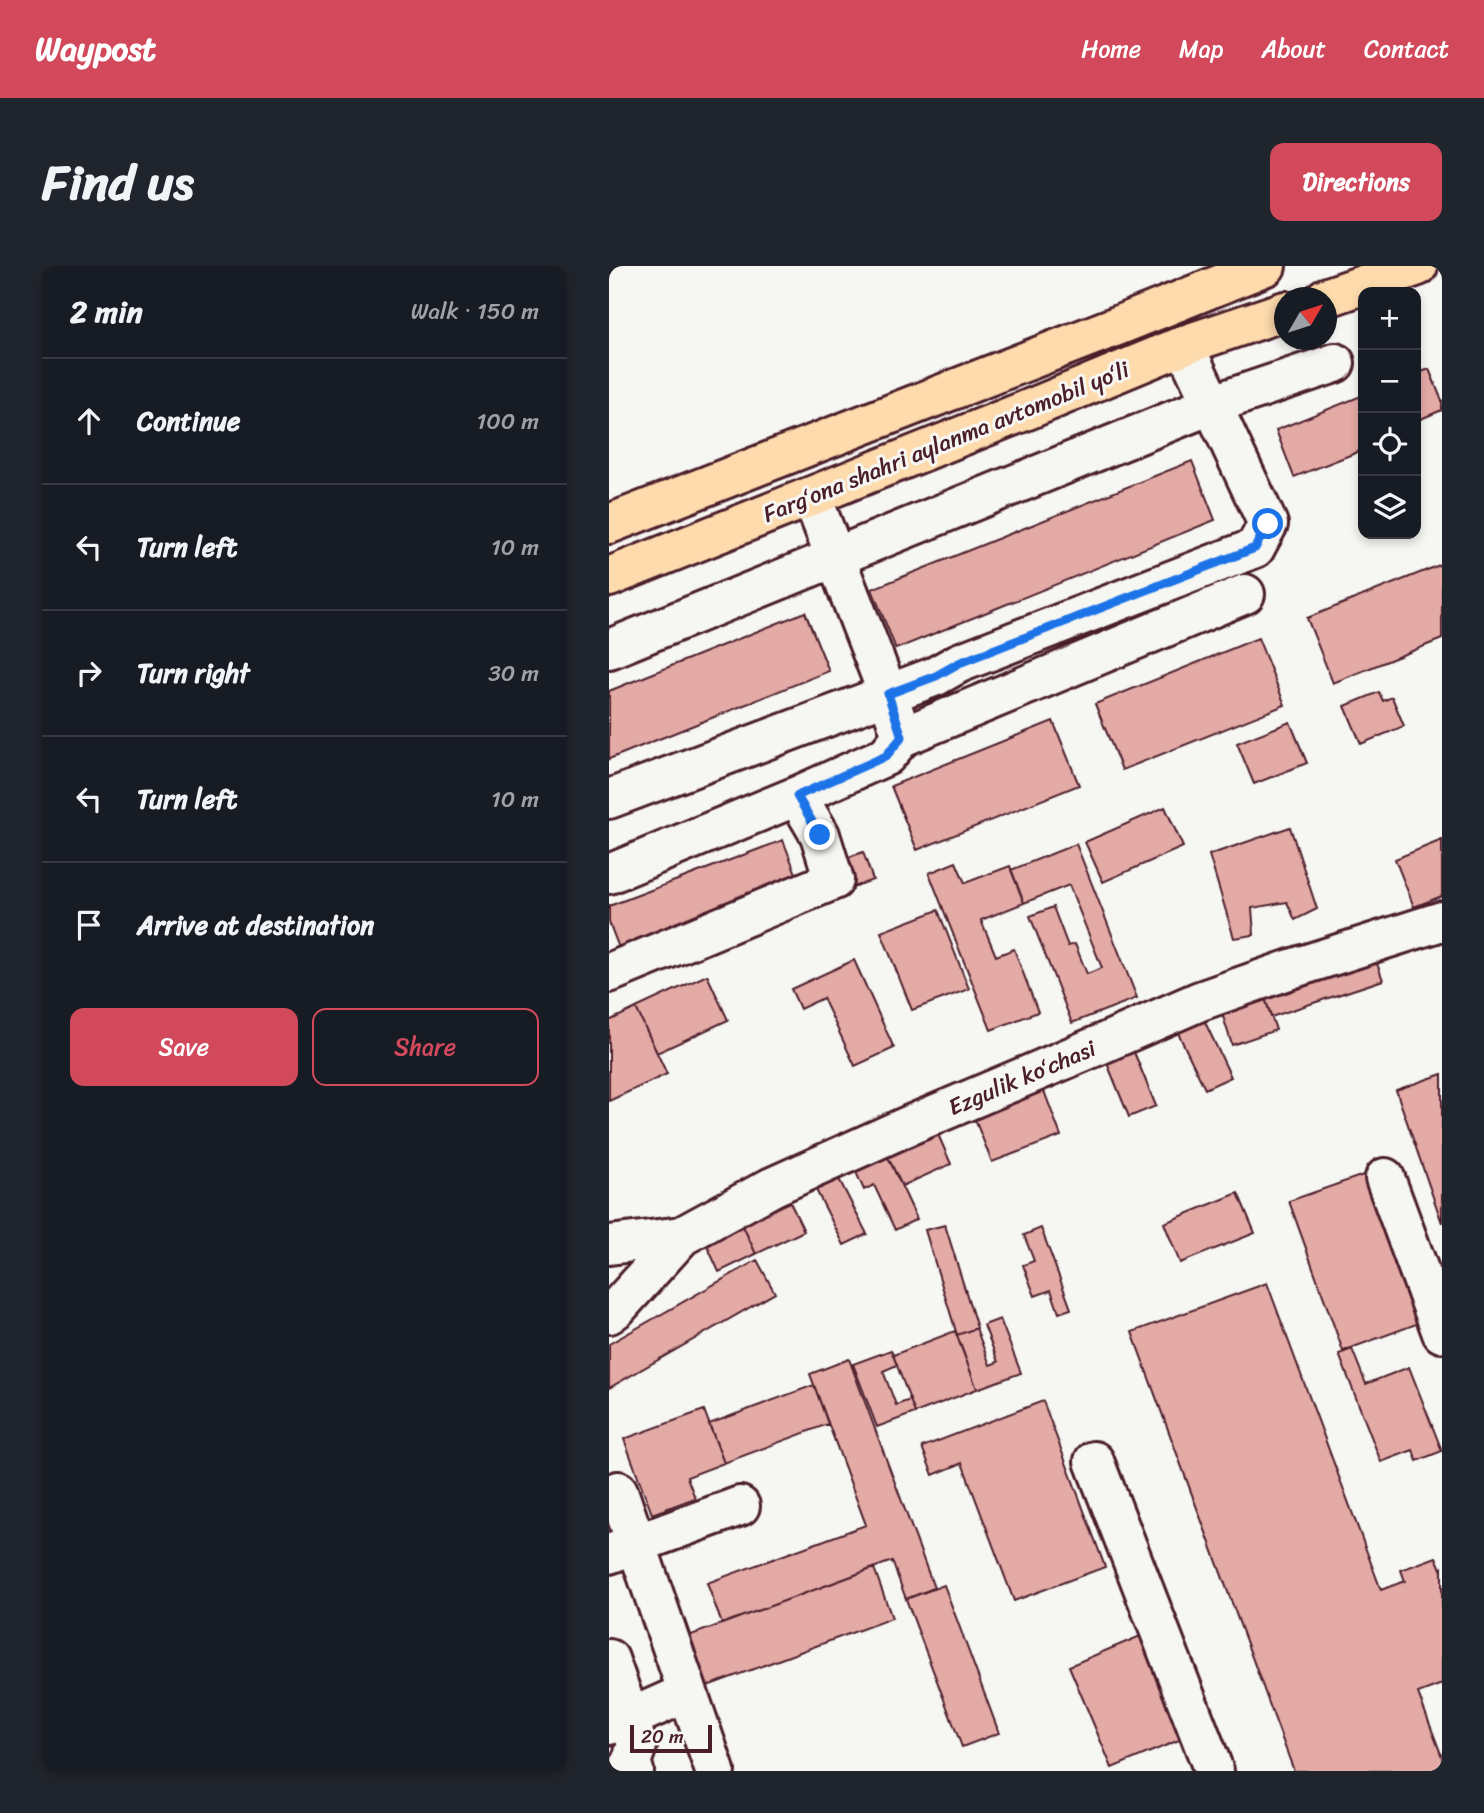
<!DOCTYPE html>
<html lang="en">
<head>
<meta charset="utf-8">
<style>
  body { margin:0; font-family:Sriracha,sans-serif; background:#20242c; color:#f1f3f6 }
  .controls { position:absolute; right:21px; top:21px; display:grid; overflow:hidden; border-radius:14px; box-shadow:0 4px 10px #0003 }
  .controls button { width:63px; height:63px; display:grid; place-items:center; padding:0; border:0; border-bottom:2px solid #363941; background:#171b24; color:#f1f3f6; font:35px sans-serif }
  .compass { position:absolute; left:665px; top:21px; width:63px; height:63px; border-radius:50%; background:#171b24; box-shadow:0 4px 10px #0003; rotate:51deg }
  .scale { position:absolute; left:21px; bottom:18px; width:82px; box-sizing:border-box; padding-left:7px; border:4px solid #4a1f2b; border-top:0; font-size:19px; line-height:24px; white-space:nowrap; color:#4a1f2b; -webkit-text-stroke:5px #f6f6f2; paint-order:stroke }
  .stop { position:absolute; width:21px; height:21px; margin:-16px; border:5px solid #1a73e8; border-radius:50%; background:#fff }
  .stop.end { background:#1a73e8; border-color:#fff; box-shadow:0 2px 7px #0008 }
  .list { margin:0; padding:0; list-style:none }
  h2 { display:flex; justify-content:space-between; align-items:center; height:91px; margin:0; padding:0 28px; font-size:30px }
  h2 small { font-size:23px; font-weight:400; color:#9ea1a6 }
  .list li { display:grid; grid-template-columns:46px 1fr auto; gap:21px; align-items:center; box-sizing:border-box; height:126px; padding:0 28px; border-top:2px solid #363941 }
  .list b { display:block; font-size:26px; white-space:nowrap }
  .list em { font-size:23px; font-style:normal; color:#9ea1a6 }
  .actions { display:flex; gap:14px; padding:21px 28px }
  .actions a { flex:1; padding:16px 0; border:2px solid #d1495b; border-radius:14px; text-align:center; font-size:24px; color:#d1495b }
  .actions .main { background:#d1495b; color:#fff }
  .icon { flex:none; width:38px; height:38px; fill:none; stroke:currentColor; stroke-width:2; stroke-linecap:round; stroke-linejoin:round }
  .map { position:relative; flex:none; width:833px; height:1505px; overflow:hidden; border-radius:14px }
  header { display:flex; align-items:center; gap:42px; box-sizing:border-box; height:98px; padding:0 35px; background:#d1495b; color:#fff }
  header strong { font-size:33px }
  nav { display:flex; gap:38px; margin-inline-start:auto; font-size:24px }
  .intro { display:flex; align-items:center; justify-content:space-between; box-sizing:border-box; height:168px; padding:0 42px }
  h1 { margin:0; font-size:49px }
  .button { padding:18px 32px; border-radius:14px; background:#d1495b; color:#fff; font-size:24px; font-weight:700 }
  main { display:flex; gap:42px; padding:0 42px }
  aside { flex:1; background:#171b24; border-radius:14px; box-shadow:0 4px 10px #0003 }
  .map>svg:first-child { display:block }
  .building { fill:#e4aaa6; stroke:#4a1f2b; stroke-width:2 }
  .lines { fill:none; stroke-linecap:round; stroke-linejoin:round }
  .minor-casing { stroke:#4a1f2b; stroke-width:44 }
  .highway-casing { stroke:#4a1f2b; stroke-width:44 }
  .minor { stroke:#f6f6f2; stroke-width:38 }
  .highway { stroke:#fedbac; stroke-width:38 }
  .route { stroke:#1a73e8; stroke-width:9 }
  .labels { text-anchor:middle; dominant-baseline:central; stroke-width:6; stroke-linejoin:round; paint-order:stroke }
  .street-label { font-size:23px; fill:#4a1f2b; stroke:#f6f6f2 }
</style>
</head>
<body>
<header>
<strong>Waypost</strong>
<nav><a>Home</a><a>Map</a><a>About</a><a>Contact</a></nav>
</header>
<div class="intro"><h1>Find us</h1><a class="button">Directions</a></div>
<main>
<aside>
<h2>2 min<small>Walk · 150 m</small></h2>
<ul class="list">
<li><svg class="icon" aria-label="ahead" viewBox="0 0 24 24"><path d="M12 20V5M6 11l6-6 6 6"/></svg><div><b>Continue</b></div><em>100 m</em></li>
<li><svg class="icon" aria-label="left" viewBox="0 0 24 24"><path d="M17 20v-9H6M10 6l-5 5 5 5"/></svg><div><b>Turn left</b></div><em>10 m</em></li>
<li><svg class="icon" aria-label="right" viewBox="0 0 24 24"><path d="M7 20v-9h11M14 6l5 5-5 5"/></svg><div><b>Turn right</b></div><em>30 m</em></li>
<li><svg class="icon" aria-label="left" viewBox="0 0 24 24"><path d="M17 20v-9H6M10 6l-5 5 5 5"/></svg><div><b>Turn left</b></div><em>10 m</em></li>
<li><svg class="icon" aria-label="arrive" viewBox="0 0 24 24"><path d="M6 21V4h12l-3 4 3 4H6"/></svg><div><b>Arrive at destination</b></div></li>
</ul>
<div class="actions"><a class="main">Save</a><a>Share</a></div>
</aside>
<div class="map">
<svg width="833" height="1505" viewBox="0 0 833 1505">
  <rect width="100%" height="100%" fill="#f6f6f2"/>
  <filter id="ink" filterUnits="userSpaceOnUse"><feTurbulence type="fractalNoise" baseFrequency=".0143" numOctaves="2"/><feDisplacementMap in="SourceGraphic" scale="14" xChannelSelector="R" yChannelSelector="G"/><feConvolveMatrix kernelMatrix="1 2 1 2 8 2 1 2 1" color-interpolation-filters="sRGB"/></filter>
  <g filter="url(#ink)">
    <path class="building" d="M820 103 833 135V144L807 155V108Z
      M752 130 754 137V184L685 211 667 164Z
      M583 195 606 254 287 383 263 323Z
      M833 298V373L724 417 698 352Z
      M196 346 220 405 0 493V425Z
      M649 372 676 439 513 504 486 438Z
      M770 426 774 435 783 431 795 460 752 478 736 440Z
      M444 455 470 519 308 584 282 520Z
      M681 456 698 497 645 518 628 477Z
      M556 541 574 581 494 616 476 576Z
      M681 561 708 643 686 654 678 636 643 642 645 669 625 672 600 589Z
      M174 574 189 613 10 682 0 656V640Z
      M833 574V630L805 641 786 593Z
      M467 578 528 732 463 757 421 650 444 641 459 680 466 678 478 708 493 702 460 619 415 637 402 604Z
      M254 586 264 614 233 625 222 598Z
      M347 596 356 617 401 600 415 637 372 654 387 690 405 683 429 746 382 764 320 607Z
      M329 644 360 723 303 744 272 666Z
      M766 692 774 714 662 751 655 729Z
      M245 694 285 782 246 800 214 732 191 743 182 723Z
      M98 709 119 754 48 787 27 742Z
      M655 729 667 764 623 779 612 744Z
      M27 742 58 808 0 835V755Z
      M595 754 622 811 596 823 569 767Z
      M525 786 547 840 520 851 498 797Z
      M833 808V957L787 824Z
      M435 825 452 870 383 896 365 851Z
      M328 866 342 898 293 920 278 889Z
      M278 889 308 953 286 964 265 919 255 924 246 904Z
      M760 907 813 1056 734 1085 680 935Z
      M229 911 258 968 235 979 206 922Z
      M629 927 646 967 571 997 555 957Z
      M180 934 195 965 147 988 133 958Z
      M133 958 147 988 110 1006 96 975Z
      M336 959 368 1062 348 1069 316 964Z
      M432 962 462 1043 450 1047 442 1024 426 1030 414 999 425 995 415 969Z
      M148 994 166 1027 0 1122V1078Z
      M658 1017 772 1324 796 1315 792 1304 827 1291 832 1303 833 1302V1418L809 1427 833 1491V1505H685L523 1066Z
      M391 1053 412 1107 368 1123 348 1069 367 1062 381 1099 389 1096 375 1059Z
      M346 1065 368 1123 306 1147 284 1089Z
      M743 1083 757 1118 800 1101 833 1185 808 1195 804 1184 772 1196 730 1088Z
      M282 1084 288 1099 274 1105 287 1139 301 1134 306 1147 268 1161 244 1098Z
      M240 1093 325 1322 297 1333 283 1295 113 1358 98 1317 257 1259 201 1108Z
      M205 1119 219 1158 115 1197 100 1158Z
      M434 1135 496 1301 405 1335 353 1197 324 1209 313 1181Z
      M95 1144 115 1197 78 1211 86 1232 43 1248 15 1173Z
      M265 1302 283 1352 93 1422 74 1372Z
      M335 1319 390 1467 353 1481 297 1333Z
      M536 1368 580 1470 503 1502 460 1400Z"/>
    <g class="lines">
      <defs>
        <path id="minor" d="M0 383 604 138 726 97
          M293 471 636 328
          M188 530 277 490 293 471 279 428 203 231
          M0 533 327 410 350 397 646 282 659 258 575 79
          M0 608 188 530 211 569 225 614 0 707
          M776 912 833 1067
          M0 979 73 970 163 921 301 859 490 779 591 735 682 703 833 655
          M0 1048 8 1042 73 970
          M485 1195 605 1505
          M9 1225 106 1505
          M0 1288 131 1240
          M0 1393 21 1452 28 1480 22 1496 25 1505
          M0 1459 21 1452 79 1426"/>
        <path id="highway" d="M716 32 809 0
          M0 258 513 58 657 0
          M0 311 418 144 575 79 676 45"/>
      </defs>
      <use href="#minor" class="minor-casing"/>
      <use href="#highway" class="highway-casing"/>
      <use href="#minor" class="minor"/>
      <use href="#highway" class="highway"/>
    </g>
  </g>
  <g class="lines" filter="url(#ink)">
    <path class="route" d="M211 569 188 530 277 490 293 471 279 428 327 410 350 397 646 282 659 258"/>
  </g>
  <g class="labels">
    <g class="street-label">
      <text transform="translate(337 176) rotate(-22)">Fargʻona shahri aylanma avtomobil yoʻli</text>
      <text transform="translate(413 812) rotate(-23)">Ezgulik koʻchasi</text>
    </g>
  </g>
</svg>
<div class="controls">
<button>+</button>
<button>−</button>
<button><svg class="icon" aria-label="locate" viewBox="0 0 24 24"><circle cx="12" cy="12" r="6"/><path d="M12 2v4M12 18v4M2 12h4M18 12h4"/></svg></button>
<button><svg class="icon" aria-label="layers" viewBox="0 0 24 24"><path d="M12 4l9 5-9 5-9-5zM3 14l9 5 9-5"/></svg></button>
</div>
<svg class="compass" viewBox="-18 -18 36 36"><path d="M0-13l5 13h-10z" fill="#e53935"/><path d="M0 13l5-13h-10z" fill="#9ea1a6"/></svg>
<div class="scale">20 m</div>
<div class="stop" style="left:659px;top:258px"></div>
<div class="stop end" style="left:211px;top:569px"></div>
</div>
</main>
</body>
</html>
